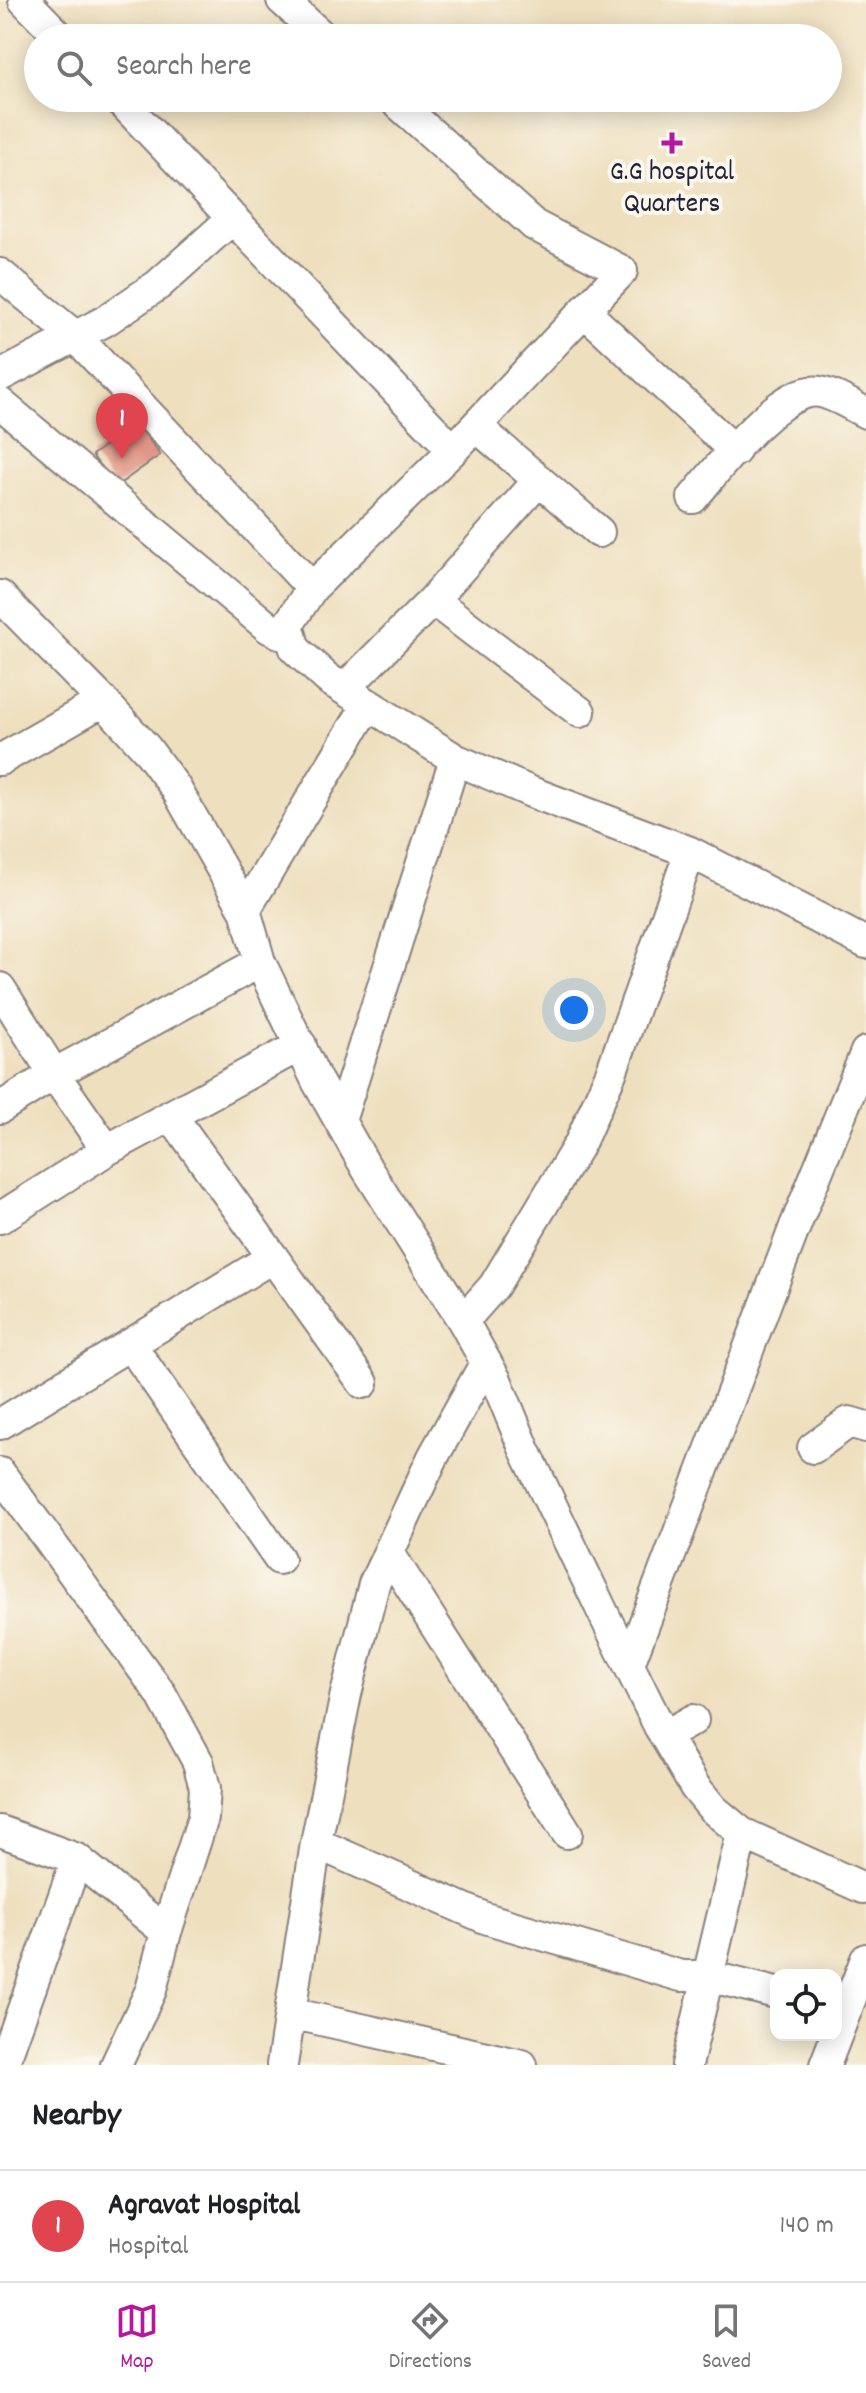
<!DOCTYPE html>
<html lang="en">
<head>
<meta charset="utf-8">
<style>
  body { margin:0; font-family:Dekko,sans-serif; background:#f6f6f6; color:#202124 }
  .controls { position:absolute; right:24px; bottom:24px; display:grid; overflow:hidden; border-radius:16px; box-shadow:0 4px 20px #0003 }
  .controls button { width:72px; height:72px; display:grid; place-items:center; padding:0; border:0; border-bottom:2px solid #e0e0e0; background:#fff; color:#202124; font:40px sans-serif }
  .you { position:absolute; left:574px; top:1010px; width:28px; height:28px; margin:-20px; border:6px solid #fff; border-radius:50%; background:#1a73e8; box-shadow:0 0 0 12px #1a73e833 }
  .badge { display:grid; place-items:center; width:52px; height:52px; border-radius:50%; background:#b5179e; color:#fff; font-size:26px; font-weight:700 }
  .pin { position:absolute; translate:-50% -66px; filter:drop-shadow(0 2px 4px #0008) }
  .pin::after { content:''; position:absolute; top:42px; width:28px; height:24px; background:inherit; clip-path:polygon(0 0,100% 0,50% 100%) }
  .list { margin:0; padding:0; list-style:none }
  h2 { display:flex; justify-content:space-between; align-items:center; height:104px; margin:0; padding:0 32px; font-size:34px }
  h2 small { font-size:26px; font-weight:400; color:#757577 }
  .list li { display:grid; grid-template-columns:52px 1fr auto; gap:24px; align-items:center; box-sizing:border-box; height:112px; padding:0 32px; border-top:2px solid #e0e0e0 }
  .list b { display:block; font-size:30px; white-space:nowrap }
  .list p { margin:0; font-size:26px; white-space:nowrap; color:#757577 }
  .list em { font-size:26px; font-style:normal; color:#757577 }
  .icon { flex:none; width:44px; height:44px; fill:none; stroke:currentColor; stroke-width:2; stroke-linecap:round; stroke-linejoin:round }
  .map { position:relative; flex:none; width:866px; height:2065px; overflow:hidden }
  .search { position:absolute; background:#fff; box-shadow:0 4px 20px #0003; left:24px; right:24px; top:24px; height:88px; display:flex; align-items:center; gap:20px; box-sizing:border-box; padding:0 28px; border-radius:44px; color:#757577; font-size:30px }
  .sheet { height:216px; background:#fff }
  nav { display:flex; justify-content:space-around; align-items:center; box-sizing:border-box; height:112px; border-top:2px solid #e0e0e0; background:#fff; font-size:22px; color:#757577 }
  nav a { display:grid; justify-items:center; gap:4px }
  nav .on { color:#b5179e }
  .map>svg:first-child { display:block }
  .building { fill:#e19586 }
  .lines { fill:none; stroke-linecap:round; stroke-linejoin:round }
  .minor-casing { stroke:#88807c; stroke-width:34 }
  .minor { stroke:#fff; stroke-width:30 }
  .poi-dot { fill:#b5179e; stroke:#fbf7ec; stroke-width:3 }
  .labels { text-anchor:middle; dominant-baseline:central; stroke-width:8; stroke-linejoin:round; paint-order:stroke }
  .poi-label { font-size:28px; fill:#22223b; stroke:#fbf7ec }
</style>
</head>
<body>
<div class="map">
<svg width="866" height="2065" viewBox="0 0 866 2065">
  <rect width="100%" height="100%" fill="#fbf7ec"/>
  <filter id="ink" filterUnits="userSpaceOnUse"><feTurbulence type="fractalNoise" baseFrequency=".0125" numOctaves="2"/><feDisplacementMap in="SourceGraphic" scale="16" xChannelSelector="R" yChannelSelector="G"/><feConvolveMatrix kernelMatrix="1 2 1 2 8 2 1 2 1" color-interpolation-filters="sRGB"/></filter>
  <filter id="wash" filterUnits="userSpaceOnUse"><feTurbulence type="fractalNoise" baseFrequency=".006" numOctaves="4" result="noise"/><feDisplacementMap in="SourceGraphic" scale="32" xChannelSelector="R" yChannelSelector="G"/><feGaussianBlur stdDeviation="1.8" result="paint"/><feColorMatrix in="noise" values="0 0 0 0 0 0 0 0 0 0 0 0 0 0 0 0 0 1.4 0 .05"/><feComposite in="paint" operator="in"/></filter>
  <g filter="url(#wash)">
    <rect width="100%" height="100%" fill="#eedfbe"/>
    <g id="blocks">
      <path class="building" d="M137 423 160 455 115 487 92 455Z"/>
    </g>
  </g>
  <g filter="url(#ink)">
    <use href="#blocks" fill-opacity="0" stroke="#88807c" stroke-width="2"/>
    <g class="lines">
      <defs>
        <path id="minor" d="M24 0 61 38
          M282 0 324 38
          M118 98 453 450
          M392 98 534 225 622 271 453 450 312 588 288 625 295 649 328 679 455 759 531 792 690 852 866 943
          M0 274 76 337 312 588
          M584 311 735 451
          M0 376 105 321 158 285 233 218
          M0 403 269 628 290 638
          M476 426 599 532
          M693 498C717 470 780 385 820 392 836 395 852 406 866 413
          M0 596 103 701 146 748 175 787 245 910 260 962 317 1081 367 1169 463 1321 496 1380 524 1448 607 1621 659 1726 695 1787 713 1809 742 1833 863 1888
          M433 600 580 712
          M344 689 433 600 539 480
          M0 760 103 701
          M245 910 368 704
          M0 988 54 1074 107 1150
          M0 1108 54 1074 260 962
          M171 1115 363 1383
          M340 1121 455 759
          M0 1218 107 1150 301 1045
          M463 1321 494 1286 580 1143 611 1073 690 852
          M130 1344 279 1559
          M0 1424 273 1257
          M813 1448 849 1422 866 1427
          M0 1473 161 1694 198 1762 205 1788 203 1818 166 1932 151 1990 116 2065
          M389 1553 567 1833
          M629 1664 794 1229 866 1052
          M659 1726 668 1734 693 1720
          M0 1831 77 1859 166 1932
          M316 1843 485 1918 681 1976H708L776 1993
          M290 2013 522 2065
          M3 2065 77 1859
          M282 2065 316 1843 346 1694 374 1584 433 1457 486 1362
          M687 2065 742 1833
          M825 2065 866 1959"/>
      </defs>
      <use href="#minor" class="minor-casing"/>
      <use href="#minor" class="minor"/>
    </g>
  </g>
  <path class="poi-dot" d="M668 131h8v8h8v8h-8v8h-8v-8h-8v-8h8z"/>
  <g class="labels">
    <g class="poi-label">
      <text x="672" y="174">G.G hospital<tspan x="672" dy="32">Quarters</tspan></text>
    </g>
  </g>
</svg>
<div class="controls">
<button><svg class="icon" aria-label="locate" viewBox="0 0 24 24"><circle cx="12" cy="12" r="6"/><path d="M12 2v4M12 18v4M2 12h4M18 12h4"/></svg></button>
</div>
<div class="you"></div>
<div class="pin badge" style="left:122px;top:459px;background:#e0444e">1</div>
<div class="search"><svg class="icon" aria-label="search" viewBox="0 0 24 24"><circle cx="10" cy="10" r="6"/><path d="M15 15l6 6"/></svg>Search here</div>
</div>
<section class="sheet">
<h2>Nearby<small></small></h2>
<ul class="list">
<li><span class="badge" style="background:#e0444e">1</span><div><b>Agravat Hospital</b><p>Hospital</p></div><em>140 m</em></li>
</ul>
</section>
<nav>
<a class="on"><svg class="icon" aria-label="map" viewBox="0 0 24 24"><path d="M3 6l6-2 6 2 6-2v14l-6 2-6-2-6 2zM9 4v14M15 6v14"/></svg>Map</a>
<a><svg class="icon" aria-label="directions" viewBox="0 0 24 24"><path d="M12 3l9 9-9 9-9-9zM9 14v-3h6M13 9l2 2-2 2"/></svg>Directions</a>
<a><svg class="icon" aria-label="saved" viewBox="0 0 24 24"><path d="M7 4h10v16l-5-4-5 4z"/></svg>Saved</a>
</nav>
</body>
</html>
